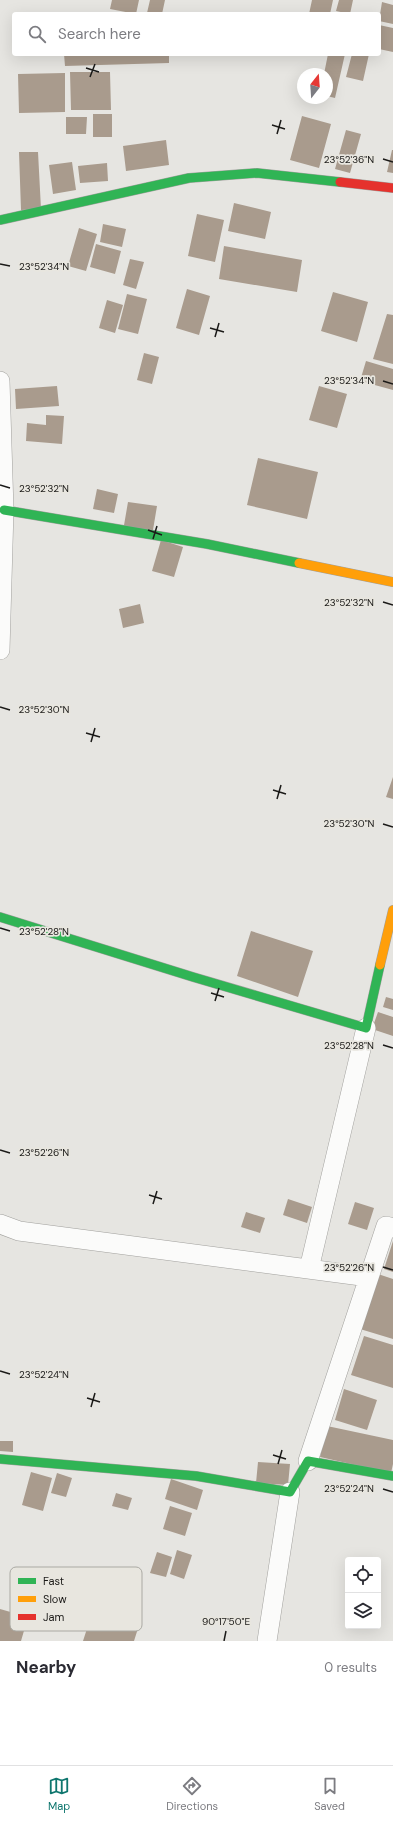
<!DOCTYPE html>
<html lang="en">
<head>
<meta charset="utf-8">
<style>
  body { margin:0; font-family:"DM Sans",sans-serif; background:#f2f2f3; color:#2b2b33 }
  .controls { position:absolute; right:12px; bottom:12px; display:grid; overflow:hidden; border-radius:4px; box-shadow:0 4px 16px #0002 }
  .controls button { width:36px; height:36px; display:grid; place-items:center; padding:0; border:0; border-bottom:1px solid #e1e1e2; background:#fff; color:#2b2b33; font:20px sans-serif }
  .compass { position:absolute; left:297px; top:68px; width:36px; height:36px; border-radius:50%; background:#fff; box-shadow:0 4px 16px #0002; rotate:17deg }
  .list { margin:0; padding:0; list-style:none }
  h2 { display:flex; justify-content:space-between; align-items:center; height:52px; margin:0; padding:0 16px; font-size:17px }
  h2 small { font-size:13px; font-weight:400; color:#7c7c81 }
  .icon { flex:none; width:22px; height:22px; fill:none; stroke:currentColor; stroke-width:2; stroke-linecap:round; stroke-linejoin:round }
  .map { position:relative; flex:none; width:393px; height:1641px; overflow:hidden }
  .search { position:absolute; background:#fff; box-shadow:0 4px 16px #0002; left:12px; right:12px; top:12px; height:44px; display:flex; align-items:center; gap:10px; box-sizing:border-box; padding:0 14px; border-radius:4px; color:#7c7c81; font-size:15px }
  .sheet { height:124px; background:#fff }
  nav { display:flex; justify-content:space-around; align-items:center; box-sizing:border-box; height:56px; border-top:1px solid #e1e1e2; background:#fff; font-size:11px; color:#7c7c81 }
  nav a { display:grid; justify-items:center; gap:2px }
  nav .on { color:#0f766e }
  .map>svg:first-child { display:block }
  .building { fill:#a99b8d }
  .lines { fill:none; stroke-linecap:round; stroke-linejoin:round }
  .street-casing { stroke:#a1a09d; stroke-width:20 }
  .fast-casing { stroke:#a1a09d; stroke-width:10 }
  .slow-casing { stroke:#a1a09d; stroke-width:10 }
  .jam-casing { stroke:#a1a09d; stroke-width:10 }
  .street { stroke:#fbfbfa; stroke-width:19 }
  .fast { stroke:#30b455; stroke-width:9 }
  .slow { stroke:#ff9f0a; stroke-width:9 }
  .jam { stroke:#e5322d; stroke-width:9 }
  .ticks { fill:none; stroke:#1b1a18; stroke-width:1.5 }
  .key { fill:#e8e6df; stroke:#aaa9a3; stroke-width:1 }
  .key-label { font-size:11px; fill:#1b1a18 }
  .ticks-label { font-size:10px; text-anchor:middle; fill:#1b1a18; stroke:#e8e6df; stroke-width:3.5; stroke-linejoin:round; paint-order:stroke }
</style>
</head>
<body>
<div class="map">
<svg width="393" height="1641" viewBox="0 0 393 1641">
  <rect width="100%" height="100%" fill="#e6e5e1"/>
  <path class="building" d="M112 0H139L136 14 110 9Z
    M150 0H165L162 14 147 13Z
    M312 0H333L330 14H309Z
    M339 0H353L350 14 336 11Z
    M382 2 393 5V24L379 21Z
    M379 25 393 28V52L379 49Z
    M64 54H169V63L65 66Z
    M328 54H345L335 98 327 96V74H324Z
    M352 54H369L363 81 346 77Z
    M70 72H110L111 110H71Z
    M65 73V112L19 113 18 74Z
    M93 114H112V137H93Z
    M302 116 331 124 319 168 290 160Z
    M66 117H87L86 134H66Z
    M346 130 361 134 350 173 335 169Z
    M166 140 169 165 126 171 123 146Z
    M392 150H393V173L387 172Z
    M19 152H38L41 209 21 210Z
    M72 162 76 190 53 194 49 165Z
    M107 163 108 181 80 183 78 166Z
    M234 203 271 212 265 239 228 231Z
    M197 214 224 220 215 262 188 256Z
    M103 224 126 229 122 247 100 242Z
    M79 228 97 234 86 271 68 266Z
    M96 244 121 251 115 274 90 267Z
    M224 246 302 260 297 292 219 279Z
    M130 259 144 262 136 289 123 285Z
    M187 289 210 296 199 335 176 328Z
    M333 292 368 302 357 342 321 331Z
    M127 294 147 299 138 334 118 329Z
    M107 300 123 305 115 333 99 328Z
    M387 314 393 315V364L373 359Z
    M144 353 159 357 152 384 137 380Z
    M366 361 393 369V390L360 381Z
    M57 386 59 406 16 409 15 389Z
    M319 386 347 394 337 428 309 420Z
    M46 415 64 416 62 444 26 441 27 423 46 425Z
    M258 458 318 472 307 519 247 505Z
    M97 489 118 494 114 513 93 509Z
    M128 502 157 506 152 536 123 531Z
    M161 540 183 547 174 577 152 571Z
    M140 604 144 623 123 628 119 609Z
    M393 777V799L386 797Z
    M251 931 313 951 298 997 237 976Z
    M386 997 393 999V1010L383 1007Z
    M378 1012 393 1017V1036L372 1029Z
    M288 1199 312 1207 307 1223 283 1215Z
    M355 1202 374 1208 367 1230 348 1224Z
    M246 1212 265 1218 260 1233 241 1227Z
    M393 1241V1272L384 1269Z
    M378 1274 393 1279V1339L360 1329Z
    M364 1336 393 1345V1388L351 1375Z
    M344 1389 377 1400 367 1430 335 1420Z
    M327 1426 393 1440V1464L391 1473 320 1457Z
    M0 1441H13V1452L0 1451Z
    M258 1462 290 1464 288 1485 256 1483Z
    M31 1472 52 1478 43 1511 22 1505Z
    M57 1473 72 1478 66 1497 51 1493Z
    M171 1479 203 1490 197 1510 165 1499Z
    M116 1493 132 1498 128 1510 112 1506Z
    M170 1506 192 1513 185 1536 163 1529Z
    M177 1550 192 1555 184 1579 170 1574Z
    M157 1552 172 1557 166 1577 150 1573Z
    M94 1607 140 1622 134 1641H83Z
    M0 1609 28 1617 21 1641H0Z"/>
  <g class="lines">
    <defs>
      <path id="street" d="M0 381 4 510 0 650
        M0 1224 19 1231 369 1277
        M309 1269 366 1028
        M308 1461 386 1226 393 1228
        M267 1641 290 1492"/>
      <path id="fast" d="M0 220 189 178 257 173 340 182
        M4 510 207 544 299 563
        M0 917 193 977 366 1028 380 965
        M0 1459 196 1476 290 1492 308 1461 393 1476"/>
      <path id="slow" d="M299 563 393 582
        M380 965 393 910"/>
      <path id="jam" d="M340 182 393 188"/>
    </defs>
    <use href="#street" class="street-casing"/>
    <use href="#fast" class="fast-casing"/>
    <use href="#slow" class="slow-casing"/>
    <use href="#jam" class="jam-casing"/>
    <use href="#street" class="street"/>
    <use href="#fast" class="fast"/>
    <use href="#slow" class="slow"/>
    <use href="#jam" class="jam"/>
  </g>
  <path class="ticks" d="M86 68 99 72M90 77 95 64M272 125 285 129M277 134 281 120M383 159 393 162M0 264 10 266M210 328 224 332M215 337 219 323M383 381 393 384M0 485 10 488M148 530 162 535M153 539 157 526M383 602 393 605M0 707 10 710M86 733 100 737M91 742 95 728M273 790 286 794M277 799 281 785M383 824 393 827M0 928 10 931M211 993 224 997M215 1001 219 988M383 1045 393 1048M0 1150 10 1153M149 1195 162 1199M153 1204 157 1191M383 1267 393 1270M0 1371 10 1374M87 1398 100 1402M91 1407 95 1393M273 1455 286 1459M278 1464 282 1450M383 1489 393 1492M224 1641 226 1631"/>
  <rect x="10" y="1567" width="132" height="64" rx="6" class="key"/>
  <rect x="18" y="1578" width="18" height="6" fill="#30b455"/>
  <rect x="18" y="1596" width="18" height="6" fill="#ff9f0a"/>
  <rect x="18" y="1614" width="18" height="6" fill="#e5322d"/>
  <g class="key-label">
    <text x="43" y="1585">Fast</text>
    <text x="43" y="1603">Slow</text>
    <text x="43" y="1621">Jam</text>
  </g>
  <g class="ticks-label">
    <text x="349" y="163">23°52'36"N</text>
    <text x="44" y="270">23°52'34"N</text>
    <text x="349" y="384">23°52'34"N</text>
    <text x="44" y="492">23°52'32"N</text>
    <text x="349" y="606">23°52'32"N</text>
    <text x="44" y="713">23°52'30"N</text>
    <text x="349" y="827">23°52'30"N</text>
    <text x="44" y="935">23°52'28"N</text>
    <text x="349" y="1049">23°52'28"N</text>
    <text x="44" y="1156">23°52'26"N</text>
    <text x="349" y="1271">23°52'26"N</text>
    <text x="44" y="1378">23°52'24"N</text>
    <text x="349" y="1492">23°52'24"N</text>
    <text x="226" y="1625">90°17'50"E</text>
  </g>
</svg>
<div class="controls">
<button><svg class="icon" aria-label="locate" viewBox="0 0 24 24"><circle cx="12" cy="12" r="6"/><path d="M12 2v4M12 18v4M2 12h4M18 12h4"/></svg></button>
<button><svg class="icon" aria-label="layers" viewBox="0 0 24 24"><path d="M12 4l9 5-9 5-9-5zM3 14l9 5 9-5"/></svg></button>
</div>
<svg class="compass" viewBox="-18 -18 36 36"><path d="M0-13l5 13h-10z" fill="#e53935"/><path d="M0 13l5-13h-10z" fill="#7c7c81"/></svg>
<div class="search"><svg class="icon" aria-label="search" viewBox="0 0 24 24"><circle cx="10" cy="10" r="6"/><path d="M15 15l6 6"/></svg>Search here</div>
</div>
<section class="sheet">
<h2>Nearby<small>0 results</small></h2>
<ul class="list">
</ul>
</section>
<nav>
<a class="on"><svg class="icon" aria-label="map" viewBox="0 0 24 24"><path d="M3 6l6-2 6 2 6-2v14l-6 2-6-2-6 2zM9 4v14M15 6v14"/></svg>Map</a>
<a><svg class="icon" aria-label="directions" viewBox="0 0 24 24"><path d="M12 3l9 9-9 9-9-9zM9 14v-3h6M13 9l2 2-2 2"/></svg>Directions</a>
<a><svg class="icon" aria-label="saved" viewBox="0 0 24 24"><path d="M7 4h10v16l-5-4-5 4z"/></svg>Saved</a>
</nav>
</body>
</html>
